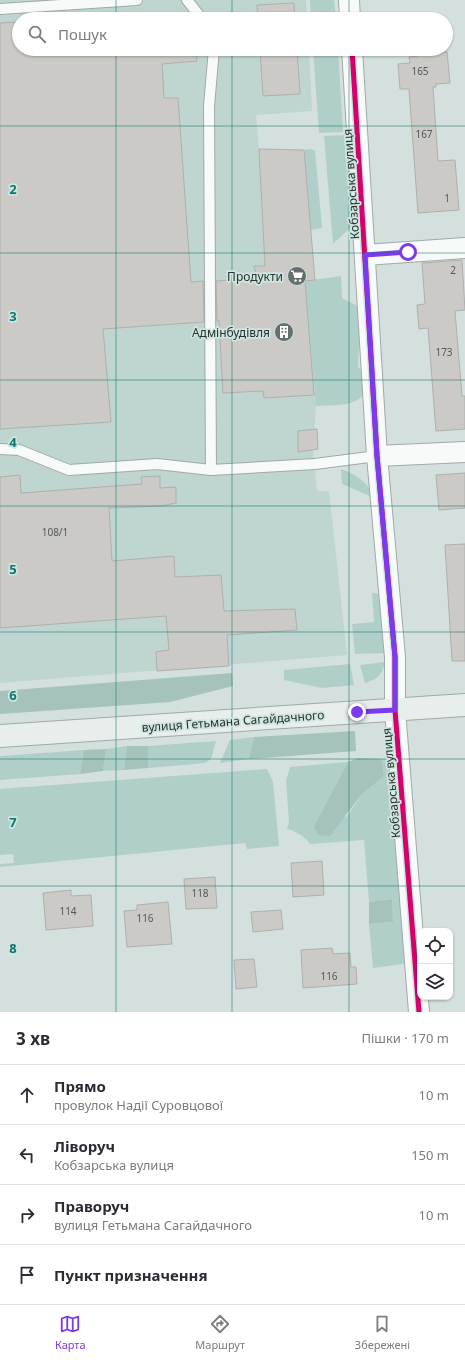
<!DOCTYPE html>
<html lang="uk">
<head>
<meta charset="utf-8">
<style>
  body { margin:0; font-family:"Noto Sans",sans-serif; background:#f7f7f7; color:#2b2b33 }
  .controls { position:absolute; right:12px; bottom:12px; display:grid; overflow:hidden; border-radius:8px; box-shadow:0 1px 3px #0004 }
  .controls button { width:36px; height:36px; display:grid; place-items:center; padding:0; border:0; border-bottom:1px solid #e1e1e2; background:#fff; color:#2b2b33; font:20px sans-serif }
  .stop { position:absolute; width:12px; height:12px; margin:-9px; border:3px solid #7c3aed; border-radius:50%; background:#fff }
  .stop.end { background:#7c3aed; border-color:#fff; box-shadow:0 1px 4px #0008 }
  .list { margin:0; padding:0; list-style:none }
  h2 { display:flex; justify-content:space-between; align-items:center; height:52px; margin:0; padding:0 16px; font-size:17px }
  h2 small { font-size:13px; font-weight:400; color:#7c7c81 }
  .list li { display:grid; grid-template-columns:26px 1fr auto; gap:12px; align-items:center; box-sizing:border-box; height:60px; padding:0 16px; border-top:1px solid #e1e1e2 }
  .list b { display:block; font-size:15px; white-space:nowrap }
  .list p { margin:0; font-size:13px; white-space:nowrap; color:#7c7c81 }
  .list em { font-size:13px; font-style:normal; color:#7c7c81 }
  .icon { flex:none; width:22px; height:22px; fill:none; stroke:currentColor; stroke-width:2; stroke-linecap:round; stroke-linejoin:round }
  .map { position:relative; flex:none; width:465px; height:1012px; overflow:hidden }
  .search { position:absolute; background:#fff; box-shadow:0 1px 3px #0004; left:12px; right:12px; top:12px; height:44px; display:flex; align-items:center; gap:10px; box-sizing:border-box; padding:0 14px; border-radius:22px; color:#7c7c81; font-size:15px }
  .sheet { height:292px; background:#fff }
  nav { display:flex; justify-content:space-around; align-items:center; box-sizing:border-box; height:56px; border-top:1px solid #e1e1e2; background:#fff; font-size:11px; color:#7c7c81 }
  nav a { display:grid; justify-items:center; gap:2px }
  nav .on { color:#7c3aed }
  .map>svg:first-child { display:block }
  .built { fill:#bed5d0 }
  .green { fill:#b1cfc9 }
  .forest { fill:#a5c2bb }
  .building { fill:#cccac6; stroke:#aeb0ae }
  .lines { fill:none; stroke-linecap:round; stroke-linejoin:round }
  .lane-casing { stroke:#a0aaa8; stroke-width:12 }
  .street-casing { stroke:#a0aaa8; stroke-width:22 }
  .secondary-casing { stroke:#a0aaa8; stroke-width:24 }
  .lane { stroke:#f8fafa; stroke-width:10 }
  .street { stroke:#f8fafa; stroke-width:20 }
  .secondary { stroke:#e8eeec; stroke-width:22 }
  .cycleway-casing { stroke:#cee5e0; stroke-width:8 }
  .cycleway { stroke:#d6006c; stroke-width:5 }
  .route { stroke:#7c3aed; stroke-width:5 }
  .grid { fill:none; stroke:#0f766e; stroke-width:1; stroke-opacity:0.55 }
  .labels { text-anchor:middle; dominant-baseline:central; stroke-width:3.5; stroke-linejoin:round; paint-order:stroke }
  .number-label { font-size:10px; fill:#525856 }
  .street-label { font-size:12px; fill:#293230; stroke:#cee5e0 }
  .poi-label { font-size:12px; fill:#293230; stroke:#cee5e0; text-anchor:end }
  .grid-label { font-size:13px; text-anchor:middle; font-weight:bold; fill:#0f766e; stroke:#cee5e0; stroke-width:3.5; stroke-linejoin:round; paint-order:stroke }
</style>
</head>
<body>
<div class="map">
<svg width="465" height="1012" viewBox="0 0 465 1012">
  <rect width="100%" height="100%" fill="#d3e0dd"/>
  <path class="built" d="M0 0H306L307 19H19V49H309L312 111 256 115 259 149 304 150 315 280 305 281 316 406 313 451 317 491H329L347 655 0 683Z"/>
  <path class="green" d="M310 0H334L336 19H311Z
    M313 49H338L343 132 319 133Z
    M347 135 352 226 333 244 324 136Z
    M310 149 315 150 322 228 310 230 304 150Z
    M341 276 342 298 363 309 365 320 359 343 358 367 369 379C365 409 340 404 316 406L305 281Z
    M341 469C355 474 370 483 374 498L342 484Z
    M372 593 380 594 384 653 355 654 352 624 374 622Z
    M385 662C382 675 378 679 365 683L360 665Z
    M350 664 354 685 322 688 284 680V670Z
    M254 737 249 759 220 763 230 740Z
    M216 741 211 759 205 763 148 768V746Z
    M127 746 124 770 103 771 106 749Z
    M84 750 80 774 0 780V756Z
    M382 759H387L407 962 402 964 373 968 369 924 393 922 392 899 369 902 364 840 310 844C307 838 294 830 287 829L289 822 286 781 290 767 348 762 336 787 346 818 361 795 384 776Z
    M267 769 273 782 279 846 247 849 245 843 0 867V864L14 863 13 854 0 855V789Z"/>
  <path class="forest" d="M232 673 233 686 170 702 0 714V691Z
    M355 731 356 751 249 759 254 737Z
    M127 746H148V768L124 770Z
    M106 749 103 771 80 774 84 750Z
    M358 758 382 759 384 776 361 795 330 836 318 835 314 827 348 762Z
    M392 899 393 922 369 924V902Z"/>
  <path class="building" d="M294 3 295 19H258L257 5Z
    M19 22V49H22L23 53 76 49H196L197 61 162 64 164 98H178L191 282 203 281 204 322 103 329 111 422 0 429V23Z
    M260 49H297L300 94 263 96Z
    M447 52 450 83 436 84V87H433L438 161 455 160 459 210 418 213 409 89H400L398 64 410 63 409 57 418 56V54Z
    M259 149 304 150 315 280 305 281 314 395 264 398 263 391 223 393 219 321H217L216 281 257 278 254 266H265Z
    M462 260 465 310 455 311 462 396H465V429L436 431 428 328 419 329 417 305 425 304 422 263Z
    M317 429 318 449 298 452V431Z
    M465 473V508L439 510 436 475Z
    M20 475 21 493 142 484 141 477 160 476V488L176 487V503L161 506 109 508 112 561 174 556 175 577 221 575 224 611 295 609 297 630 227 635 229 666 157 671 156 652 169 650 166 616 0 628V477Z
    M465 544V661H452L445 545Z
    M322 861 324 895 293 897 291 863Z
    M215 877 217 908 186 909 184 879Z
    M71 890V896L91 895 93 926 46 930 43 893Z
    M168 902 172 944 127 947 124 911 137 910V905Z
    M281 910 283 929 253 932 251 912Z
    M332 948 333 954 350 953 351 967H356L357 984 303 988 301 950Z
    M254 959 257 987 236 989 234 960Z"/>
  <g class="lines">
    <defs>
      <path id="lane" d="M187 0 202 19
        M0 9 137 0
        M0 449 19 450 69 470 157 464 211 470 315 464 377 456
        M211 470 209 106 214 49"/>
      <path id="street" d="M349 0 350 19
        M352 49 377 456 395 657V710L419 1012
        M365 255 465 248
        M377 456 465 452"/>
      <path id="secondary" d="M0 736 465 705"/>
    </defs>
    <use href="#lane" class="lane-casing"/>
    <use href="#street" class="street-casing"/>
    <use href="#secondary" class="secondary-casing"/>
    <use href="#lane" class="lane"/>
    <use href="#street" class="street"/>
    <use href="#secondary" class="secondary"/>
    <defs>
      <path id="cycleway" d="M352 49 377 456 395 657V710L419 1012"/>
    </defs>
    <use href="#cycleway" class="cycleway-casing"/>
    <use href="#cycleway" class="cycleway"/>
  </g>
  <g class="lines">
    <path class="route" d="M357 712 395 710V657L377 456 365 255 408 252"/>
  </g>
  <path class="grid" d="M116 0V19M232 0V19M349 0V19M116 49V1012M232 49V1012M349 49V1012M0 126H465M0 253H465M0 380H465M0 506H465M0 632H465M0 759H465M0 886H465"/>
  <defs>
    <symbol id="supermarket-disc" viewBox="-11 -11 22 22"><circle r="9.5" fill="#646f6d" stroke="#cee5e0"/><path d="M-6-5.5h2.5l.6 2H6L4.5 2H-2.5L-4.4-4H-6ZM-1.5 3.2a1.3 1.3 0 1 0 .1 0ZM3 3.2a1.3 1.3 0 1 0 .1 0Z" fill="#fff"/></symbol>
    <symbol id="building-disc" viewBox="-11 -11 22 22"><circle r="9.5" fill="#646f6d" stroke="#cee5e0"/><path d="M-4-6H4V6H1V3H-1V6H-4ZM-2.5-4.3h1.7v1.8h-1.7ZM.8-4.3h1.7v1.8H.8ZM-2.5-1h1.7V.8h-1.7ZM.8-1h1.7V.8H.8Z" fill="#fff"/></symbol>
  </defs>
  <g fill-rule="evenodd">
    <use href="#supermarket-disc" x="286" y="265" width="22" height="22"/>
    <use href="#building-disc" x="273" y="321" width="22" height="22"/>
  </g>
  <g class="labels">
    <g class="number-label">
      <text x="420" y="71">165</text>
      <text x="424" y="134">167</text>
      <text x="447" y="198">1</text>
      <text x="453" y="270">2</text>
      <text x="444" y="352">173</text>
      <text x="55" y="532">108/1</text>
      <text x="200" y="893">118</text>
      <text x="68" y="911">114</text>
      <text x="145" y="918">116</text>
      <text x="329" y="976">116</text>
    </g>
    <g class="street-label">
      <text transform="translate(351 184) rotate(-94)">Кобзарська вулиця</text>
      <text transform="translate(233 721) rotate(-4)">вулиця Гетьмана Сагайдачного</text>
      <text transform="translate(391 783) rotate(-95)">Кобзарська вулиця</text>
    </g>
    <g class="poi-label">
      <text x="283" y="276">Продукти</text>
      <text x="270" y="332">Адмінбудівля</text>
    </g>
  </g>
  <g class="grid-label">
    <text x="13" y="194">2</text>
    <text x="13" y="321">3</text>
    <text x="13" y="447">4</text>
    <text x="13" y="574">5</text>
    <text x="13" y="700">6</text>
    <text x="13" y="827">7</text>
    <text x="13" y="953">8</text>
  </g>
</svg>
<div class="controls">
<button><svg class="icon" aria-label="locate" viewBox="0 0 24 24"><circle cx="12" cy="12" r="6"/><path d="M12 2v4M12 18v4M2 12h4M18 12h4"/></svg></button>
<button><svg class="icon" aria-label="layers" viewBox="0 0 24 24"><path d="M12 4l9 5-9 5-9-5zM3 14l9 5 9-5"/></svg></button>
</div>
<div class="stop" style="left:408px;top:252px"></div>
<div class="stop end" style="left:357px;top:712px"></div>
<div class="search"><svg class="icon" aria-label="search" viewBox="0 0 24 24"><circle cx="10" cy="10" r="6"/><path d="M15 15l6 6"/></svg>Пошук</div>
</div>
<section class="sheet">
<h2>3 хв<small>Пішки · 170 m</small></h2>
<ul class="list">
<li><svg class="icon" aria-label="ahead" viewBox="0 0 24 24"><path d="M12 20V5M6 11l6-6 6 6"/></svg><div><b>Прямо</b><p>провулок Надії Суровцової</p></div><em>10 m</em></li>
<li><svg class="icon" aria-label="left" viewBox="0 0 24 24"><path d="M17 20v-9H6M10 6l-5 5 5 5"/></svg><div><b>Ліворуч</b><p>Кобзарська вулиця</p></div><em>150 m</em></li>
<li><svg class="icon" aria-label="right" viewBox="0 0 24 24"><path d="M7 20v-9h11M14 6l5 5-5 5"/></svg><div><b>Праворуч</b><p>вулиця Гетьмана Сагайдачного</p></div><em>10 m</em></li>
<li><svg class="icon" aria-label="arrive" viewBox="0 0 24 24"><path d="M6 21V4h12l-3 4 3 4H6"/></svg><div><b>Пункт призначення</b></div></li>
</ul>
</section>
<nav>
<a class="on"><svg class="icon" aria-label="map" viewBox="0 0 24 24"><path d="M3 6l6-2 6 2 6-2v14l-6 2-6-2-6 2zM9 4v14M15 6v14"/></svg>Карта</a>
<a><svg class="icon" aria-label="directions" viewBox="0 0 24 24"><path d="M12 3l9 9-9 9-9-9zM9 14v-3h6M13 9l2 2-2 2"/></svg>Маршрут</a>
<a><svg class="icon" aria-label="saved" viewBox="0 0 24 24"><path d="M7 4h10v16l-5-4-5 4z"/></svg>Збережені</a>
</nav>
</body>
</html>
